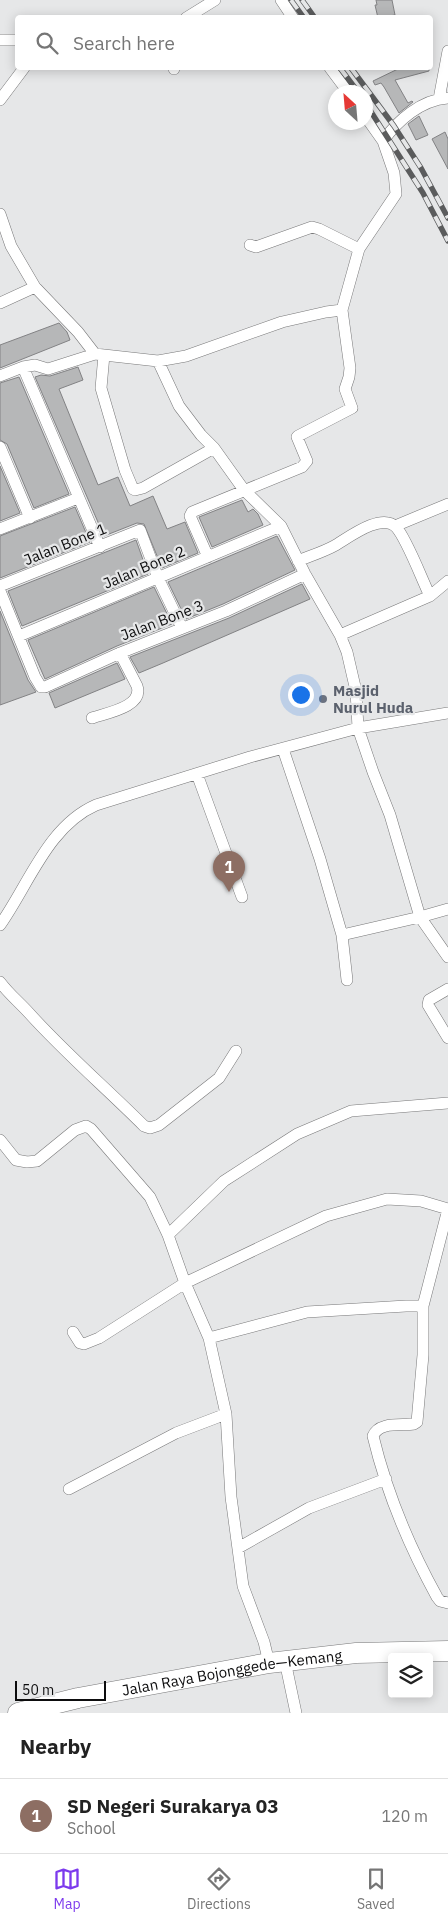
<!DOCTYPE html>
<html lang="en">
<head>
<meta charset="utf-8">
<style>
  body { margin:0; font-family:"IBM Plex Sans",sans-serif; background:#f2f2f2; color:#222 }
  .controls { position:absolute; right:15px; bottom:15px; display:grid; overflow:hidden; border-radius:5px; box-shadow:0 2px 12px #0003 }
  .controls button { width:45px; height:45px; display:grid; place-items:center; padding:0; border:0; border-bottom:1px solid #e0e0e0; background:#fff; color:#222; font:25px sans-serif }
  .compass { position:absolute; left:328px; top:85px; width:45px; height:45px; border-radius:50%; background:#fff; box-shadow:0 2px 12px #0003; rotate:334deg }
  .scale { position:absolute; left:15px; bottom:12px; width:91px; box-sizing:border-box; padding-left:5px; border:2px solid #0d0d0e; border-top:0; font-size:14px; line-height:18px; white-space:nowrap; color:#0d0d0e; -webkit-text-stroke:4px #e6e7e8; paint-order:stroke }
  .you { position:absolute; left:300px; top:694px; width:18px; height:18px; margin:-12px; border:4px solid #fff; border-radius:50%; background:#1a73e8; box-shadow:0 0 0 8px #1a73e833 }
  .badge { display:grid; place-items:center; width:32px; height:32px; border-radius:50%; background:#7c3aed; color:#fff; font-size:16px; font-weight:700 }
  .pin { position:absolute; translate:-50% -41px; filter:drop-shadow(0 1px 2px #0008) }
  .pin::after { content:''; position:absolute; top:26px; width:18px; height:15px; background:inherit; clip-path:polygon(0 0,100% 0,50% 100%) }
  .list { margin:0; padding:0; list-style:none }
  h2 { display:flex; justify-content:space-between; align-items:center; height:65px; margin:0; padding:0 20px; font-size:21px }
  h2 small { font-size:16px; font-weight:400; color:#767676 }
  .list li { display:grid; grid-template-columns:32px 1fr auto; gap:15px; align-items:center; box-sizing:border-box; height:75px; padding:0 20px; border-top:1px solid #e0e0e0 }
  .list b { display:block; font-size:19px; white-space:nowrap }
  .list p { margin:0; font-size:16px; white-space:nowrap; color:#767676 }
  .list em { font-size:16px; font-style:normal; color:#767676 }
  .icon { flex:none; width:28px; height:28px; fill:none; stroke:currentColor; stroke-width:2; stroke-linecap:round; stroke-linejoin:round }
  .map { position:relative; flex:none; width:448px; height:1713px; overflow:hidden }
  .search { position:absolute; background:#fff; box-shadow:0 2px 12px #0003; left:15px; right:15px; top:15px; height:55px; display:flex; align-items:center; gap:12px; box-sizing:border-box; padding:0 18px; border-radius:5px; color:#767676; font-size:19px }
  .sheet { height:140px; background:#fff }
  nav { display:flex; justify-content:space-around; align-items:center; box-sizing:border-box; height:70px; border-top:1px solid #e0e0e0; background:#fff; font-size:14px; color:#767676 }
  nav a { display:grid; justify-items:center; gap:2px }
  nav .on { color:#7c3aed }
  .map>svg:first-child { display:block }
  .building { fill:#b6b7b8; stroke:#828284 }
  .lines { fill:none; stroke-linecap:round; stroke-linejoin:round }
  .street-casing { stroke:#787879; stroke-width:12 }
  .highway-casing { stroke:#787879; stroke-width:21 }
  .street { stroke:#fff; stroke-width:11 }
  .highway { stroke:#fff; stroke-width:20 }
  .rail-casing { stroke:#5b5c5d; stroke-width:5.5 }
  .rail { stroke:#e6e7e8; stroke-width:4; stroke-dasharray:11; stroke-linecap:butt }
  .worship-dot { fill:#6b7280; stroke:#e6e7e8; stroke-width:2 }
  .labels { text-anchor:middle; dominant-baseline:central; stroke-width:4.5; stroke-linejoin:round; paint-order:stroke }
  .street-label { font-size:15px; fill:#0d0d0e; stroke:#e6e7e8 }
  .worship-label { font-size:15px; font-weight:bold; fill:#5b616d; stroke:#e6e7e8; text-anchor:start }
</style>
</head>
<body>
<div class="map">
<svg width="448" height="1713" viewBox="0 0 448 1713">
  <rect width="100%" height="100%" fill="#e6e7e8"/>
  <path class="building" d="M376 0H392L395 15 378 18 375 5H377Z
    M400 68H429V71L395 80 408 103 412 101 413 102 399 113 384 87 381 83 375 85 373 81Z
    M419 116 428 135 416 140 408 124Z
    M445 132 448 139V169L432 139Z
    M59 323 67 332 70 340 0 368V345Z
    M78 367 83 380 59 389 98 485 118 477 130 506 153 496 167 529 185 522 198 553 162 568 144 524 137 523 104 536 35 377 41 375 50 376Z
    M19 377 69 494 34 508 7 444 0 440V383Z
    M0 466 20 513 0 521Z
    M242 500 248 512 253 509 258 514 263 525 212 547 199 517Z
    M75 507 90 542 0 578V536Z
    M277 536 295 570 223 604 186 619 168 582Z
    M136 540 148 574 22 626 8 591Z
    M302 584 310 599 163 663 139 673 130 657 229 618Z
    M154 587 172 624 117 646 45 679 28 640Z
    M0 611 28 680 36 692 0 705Z
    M117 663 125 679 55 708 49 693Z"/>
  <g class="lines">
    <defs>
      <path id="street" d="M281 0 293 18
        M186 18 215 0
        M0 40H18
        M174 68V69
        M330 68 348 92
        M439 99 448 51
        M0 100 24 68
        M366 117 383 141
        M0 214 11 246 35 287 78 332 95 354 158 361 186 356 282 322 326 312 342 310 359 249 396 194 394 173 383 141C398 120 421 100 448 98
        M250 245 256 247 312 227 319 229 359 249
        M0 303 35 287
        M104 355 101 388 125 470 133 489 135 490 143 488 214 448
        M158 361 179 406 201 435 214 448 244 490 281 526 305 574 340 635 347 652 356 691 358 728 373 772 390 815 420 917 448 957
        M23 367 100 547
        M0 376 23 367 35 365 48 369 95 354
        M0 447 30 518
        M395 526 448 504
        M0 529 78 498
        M208 557 190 516 192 512 302 467 307 461 297 437 298 436 352 408 345 389 349 377 350 368 342 310
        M298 561C310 556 323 552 334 546 348 538 381 512 396 527 407 539 422 580 430 596
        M0 586 140 530 158 578 182 628
        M0 591 35 677 41 687H45L120 653 226 611 305 574
        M340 635 430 596 448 581
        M19 636 281 526
        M92 718C106 713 144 707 137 686L120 653
        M283 749 320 859 342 935 347 980
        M197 774 242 897
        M0 925C29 884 48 826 96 805L250 757 358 728 448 713
        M342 935 420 917 448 909
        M0 982C9 994 19 1002 29 1013 65 1053 106 1088 144 1126L150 1128 159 1125 219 1078 236 1051
        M448 989 429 1000 428 1005 448 1038
        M0 1140 16 1160 27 1162 37 1161 75 1130 86 1126 91 1129 150 1197 168 1235 185 1283 209 1338 226 1414 231 1497 243 1586 264 1642 269 1663
        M168 1235 224 1181 297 1134 351 1111 448 1103
        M423 1306V1355L417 1422 414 1424C402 1426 379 1421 373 1436 386 1490 410 1548 437 1597L440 1601 448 1603
        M73 1332 80 1343 84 1344 99 1338 185 1283 326 1216 387 1199 421 1201 448 1209
        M209 1338 307 1312 406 1306H423L448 1209
        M69 1489 176 1433 226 1414
        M238 1548 309 1508 386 1479
        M285 1661 296 1713"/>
      <g id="highway">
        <path id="s1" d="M18 1713 78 1698 269 1663 356 1653 448 1651"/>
      </g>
    </defs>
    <use href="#street" class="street-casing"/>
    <use href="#highway" class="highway-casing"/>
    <use href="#street" class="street"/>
    <use href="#highway" class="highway"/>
    <defs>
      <path id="rail" d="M291 0 304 18
        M302 0 315 18
        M340 68 358 92
        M351 68 394 126 421 168 448 218
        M366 104 423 193 448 241"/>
    </defs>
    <use href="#rail" class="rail-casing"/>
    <use href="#rail" class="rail"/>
  </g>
  <circle class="worship-dot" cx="323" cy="699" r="5"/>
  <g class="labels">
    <g class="street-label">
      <text transform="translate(65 544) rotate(-22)">Jalan Bone 1</text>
      <text transform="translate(144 567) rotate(-23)">Jalan Bone 2</text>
      <text transform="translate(162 620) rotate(-21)">Jalan Bone 3</text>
      <text stroke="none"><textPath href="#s1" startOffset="218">Jalan Raya Bojonggede—Kemang</textPath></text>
    </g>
    <g class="worship-label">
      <text x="333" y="690">Masjid<tspan x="333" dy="17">Nurul Huda</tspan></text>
    </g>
  </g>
</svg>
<div class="controls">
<button><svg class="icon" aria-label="layers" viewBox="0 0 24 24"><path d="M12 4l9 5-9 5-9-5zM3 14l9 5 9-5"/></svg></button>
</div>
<svg class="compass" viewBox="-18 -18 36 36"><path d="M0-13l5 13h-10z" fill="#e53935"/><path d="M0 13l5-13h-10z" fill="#767676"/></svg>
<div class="scale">50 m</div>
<div class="you"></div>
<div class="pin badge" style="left:229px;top:892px;background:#8d6e63">1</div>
<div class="search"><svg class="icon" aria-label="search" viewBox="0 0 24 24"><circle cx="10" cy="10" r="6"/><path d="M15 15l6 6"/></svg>Search here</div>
</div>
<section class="sheet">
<h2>Nearby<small></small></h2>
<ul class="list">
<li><span class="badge" style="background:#8d6e63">1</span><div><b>SD Negeri Surakarya 03</b><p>School</p></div><em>120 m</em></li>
</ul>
</section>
<nav>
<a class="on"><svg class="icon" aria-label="map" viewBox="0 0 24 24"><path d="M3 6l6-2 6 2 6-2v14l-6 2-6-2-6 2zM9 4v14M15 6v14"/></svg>Map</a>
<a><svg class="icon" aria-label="directions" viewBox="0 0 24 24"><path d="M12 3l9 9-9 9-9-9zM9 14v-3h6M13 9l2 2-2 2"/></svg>Directions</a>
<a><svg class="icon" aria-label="saved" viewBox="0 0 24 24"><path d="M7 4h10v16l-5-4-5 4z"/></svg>Saved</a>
</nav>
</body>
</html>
